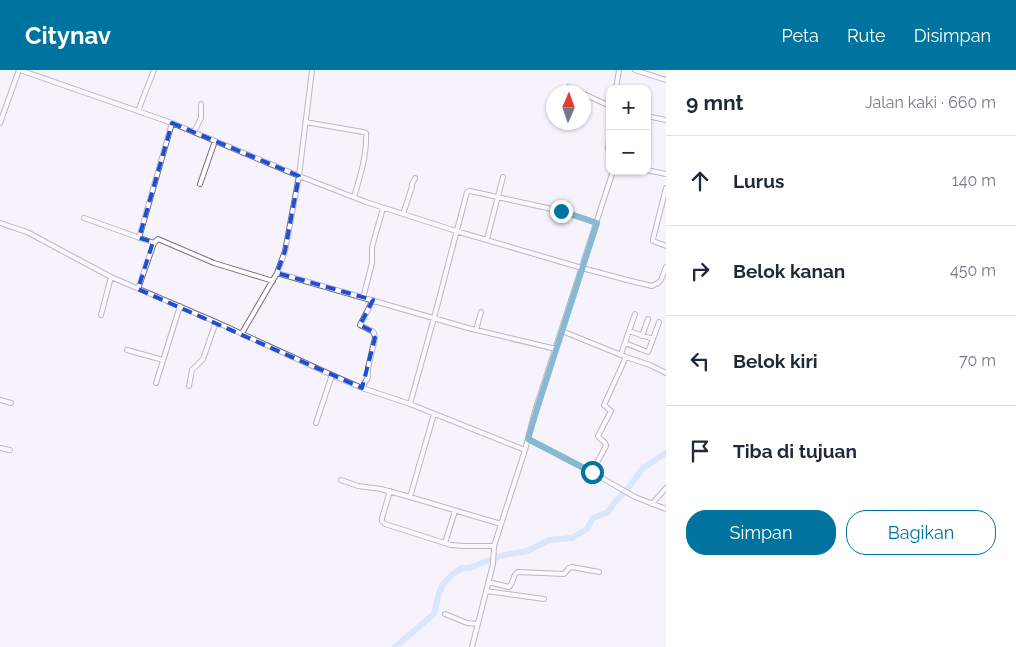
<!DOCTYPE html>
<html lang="id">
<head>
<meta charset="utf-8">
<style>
  body { margin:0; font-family:Raleway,sans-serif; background:#f6f6f7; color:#1f2937 }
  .controls { position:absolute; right:15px; top:15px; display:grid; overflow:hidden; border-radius:10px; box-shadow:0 1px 4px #0004 }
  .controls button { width:45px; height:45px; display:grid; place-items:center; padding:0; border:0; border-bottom:1px solid #e0e1e3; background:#fff; color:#1f2937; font:25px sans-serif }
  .compass { position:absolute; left:546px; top:15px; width:45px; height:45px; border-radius:50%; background:#fff; box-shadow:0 1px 4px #0004; rotate:2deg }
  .stop { position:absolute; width:15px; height:15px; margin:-11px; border:4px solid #00749e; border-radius:50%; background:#fff }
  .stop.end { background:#00749e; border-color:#fff; box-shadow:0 1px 5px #0008 }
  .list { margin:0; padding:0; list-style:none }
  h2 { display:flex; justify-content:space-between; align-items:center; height:65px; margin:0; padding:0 20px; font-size:21px }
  h2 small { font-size:16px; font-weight:400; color:#747a83 }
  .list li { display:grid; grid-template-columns:32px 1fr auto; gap:15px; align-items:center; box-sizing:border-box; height:90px; padding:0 20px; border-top:1px solid #e0e1e3 }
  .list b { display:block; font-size:19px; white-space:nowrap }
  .list em { font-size:16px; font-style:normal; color:#747a83 }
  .actions { display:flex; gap:10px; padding:15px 20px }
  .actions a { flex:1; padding:11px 0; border:1px solid #00749e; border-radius:20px; text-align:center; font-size:18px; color:#00749e }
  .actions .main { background:#00749e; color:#fff }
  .icon { flex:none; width:28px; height:28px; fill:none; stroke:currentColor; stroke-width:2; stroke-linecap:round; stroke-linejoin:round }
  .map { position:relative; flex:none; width:666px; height:577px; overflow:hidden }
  header { display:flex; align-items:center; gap:30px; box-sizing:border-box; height:70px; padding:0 25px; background:#00749e; color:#fff }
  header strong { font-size:24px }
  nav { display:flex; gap:28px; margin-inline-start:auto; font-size:18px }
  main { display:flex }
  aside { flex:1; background:#fff }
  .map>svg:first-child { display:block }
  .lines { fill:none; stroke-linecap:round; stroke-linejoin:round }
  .river { stroke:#b4d7f8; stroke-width:6 }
  .minor-casing { stroke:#746e7d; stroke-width:6 }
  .minor { stroke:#fff; stroke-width:4 }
  .route { stroke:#00749e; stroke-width:6 }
  .marked { fill:none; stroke:#1d4ed8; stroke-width:4; stroke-dasharray:10 6; stroke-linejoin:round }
</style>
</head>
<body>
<header>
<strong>Citynav</strong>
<nav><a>Peta</a><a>Rute</a><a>Disimpan</a></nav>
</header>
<main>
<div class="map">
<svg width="666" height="577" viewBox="0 0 666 577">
  <rect width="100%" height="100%" fill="#f7f3fd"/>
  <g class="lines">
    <path class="river" d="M395 577 434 544 439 523 443 514 453 504 462 498H469L500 486 527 481 549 470 572 468 587 459 593 448 608 442 614 433 630 416 643 398 666 383"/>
    <defs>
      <path id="minor" d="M20 0 172 53 299 106 366 132 456 161 582 198 631 211 652 216 658 213 661 210 666 197
        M635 0 666 10
        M568 17 581 22
        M616 19 619 0
        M584 24 610 36
        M138 41 154 0
        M647 46 666 50
        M305 52 363 62 366 63C367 85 360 107 354 127
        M0 53 19 0
        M194 62 201 48V34
        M610 65 608 78 610 86
        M647 100 666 104
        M200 114 215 71
        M666 118 653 169V171L666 176
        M403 144 412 117V114L415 108
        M84 148 154 173
        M0 153 27 162 111 207 216 252 332 305 362 318 410 334 525 380
        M139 168 172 53
        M487 169 503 107
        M277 203 468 258 556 279
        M138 219 154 173 158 169 214 193 273 211
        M363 228 372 193V177L383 138
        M101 245 111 207
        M476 260 481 242
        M562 261 626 287 650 295 666 303
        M629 261 653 269 659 252
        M242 263 277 203 285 181 299 106 312 0
        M642 266 648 249
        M625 273 648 282 653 269
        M127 280 163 290
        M621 284 635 244
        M156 313 180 236
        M189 316 192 300 203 289 216 252
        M362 318 368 307V298L375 268 374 263 372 261 360 255 373 230
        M0 330 11 333
        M410 334 434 248 467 122 470 121 561 141 597 153
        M316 353 332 305
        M528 369 595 404 635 427 666 439
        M0 378 10 380
        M592 402 606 376C606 371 600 370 598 366L611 341 604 335 626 287
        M341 410 358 416 381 419 410 427 501 454
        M390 421 382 448V451L385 454 451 475 464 476H494
        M410 427 434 344
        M652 434 666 418
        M445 473 455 441
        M488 512 509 517C514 513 512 505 518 502L564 504 569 498 572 497 599 502
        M486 521 544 529
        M445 544 467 553 478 554
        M472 577 493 494 494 476 525 380 535 341 613 101"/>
    </defs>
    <use href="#minor" class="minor-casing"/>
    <use href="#minor" class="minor"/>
  </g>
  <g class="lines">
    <path class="route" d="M561 141 597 153 536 342 528 369 592 402"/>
  </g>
  <path d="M0 0H666V577H0ZM172 53 299 106 285 181 277 203 373 230 360 255 372 261 375 268 362 318 138 219 153 172 139 168Z" fill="#f7f3fd" fill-opacity=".55" fill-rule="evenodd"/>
  <path class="marked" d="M172 53 299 106 285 181 277 203 373 230 360 255 372 261 375 268 362 318 138 219 153 172 139 168Z"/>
</svg>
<div class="controls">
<button>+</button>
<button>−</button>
</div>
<svg class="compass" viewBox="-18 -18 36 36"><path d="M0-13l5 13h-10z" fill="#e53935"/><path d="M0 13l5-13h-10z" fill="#747a83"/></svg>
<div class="stop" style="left:592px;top:402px"></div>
<div class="stop end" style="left:561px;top:141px"></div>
</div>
<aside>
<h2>9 mnt<small>Jalan kaki · 660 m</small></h2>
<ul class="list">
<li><svg class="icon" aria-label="ahead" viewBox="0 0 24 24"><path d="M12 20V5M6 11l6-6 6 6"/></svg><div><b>Lurus</b></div><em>140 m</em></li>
<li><svg class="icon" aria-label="right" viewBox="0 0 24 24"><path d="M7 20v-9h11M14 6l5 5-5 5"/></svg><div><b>Belok kanan</b></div><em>450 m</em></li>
<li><svg class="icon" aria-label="left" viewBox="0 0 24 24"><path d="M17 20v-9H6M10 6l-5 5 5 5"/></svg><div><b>Belok kiri</b></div><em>70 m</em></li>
<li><svg class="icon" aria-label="arrive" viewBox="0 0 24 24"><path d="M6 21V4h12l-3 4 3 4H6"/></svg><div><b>Tiba di tujuan</b></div></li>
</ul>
<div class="actions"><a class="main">Simpan</a><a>Bagikan</a></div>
</aside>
</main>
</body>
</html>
